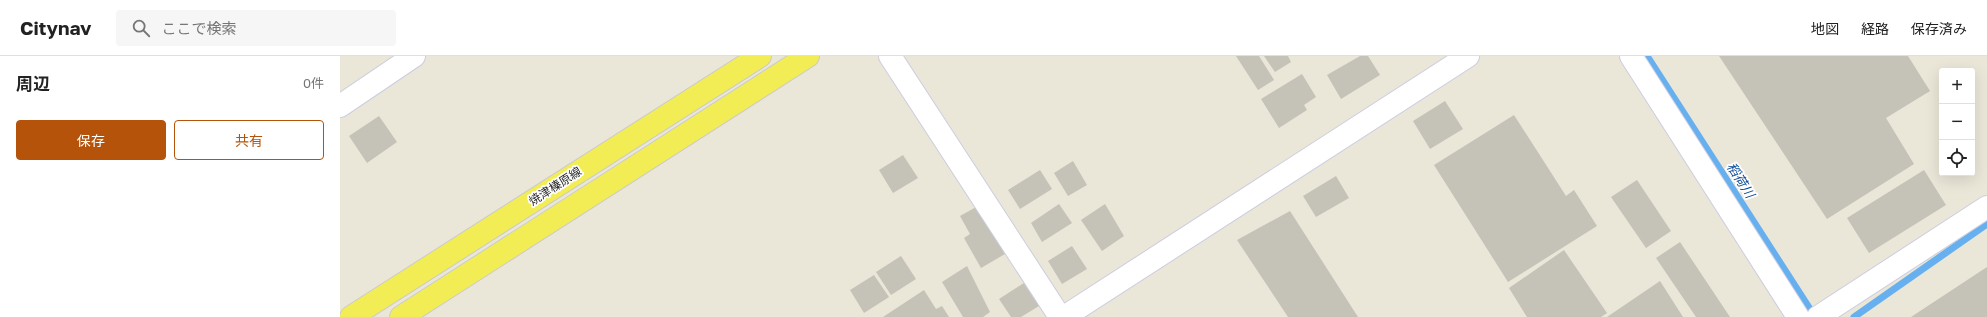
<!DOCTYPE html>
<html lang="ja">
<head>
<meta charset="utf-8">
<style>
  body { margin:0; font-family:"Golos Text","Noto Sans JP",sans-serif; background:#f6f6f6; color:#222 }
  .controls { position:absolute; right:12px; top:12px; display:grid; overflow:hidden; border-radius:4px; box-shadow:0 4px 16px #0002 }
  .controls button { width:36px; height:36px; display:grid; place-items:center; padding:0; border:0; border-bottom:1px solid #e0e0e0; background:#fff; color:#222; font:20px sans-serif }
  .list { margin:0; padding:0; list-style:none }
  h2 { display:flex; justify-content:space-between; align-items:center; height:52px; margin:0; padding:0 16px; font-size:17px }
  h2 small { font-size:13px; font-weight:400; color:#767676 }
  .actions { display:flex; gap:8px; padding:12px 16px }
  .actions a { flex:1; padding:9px 0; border:1px solid #b45309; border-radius:4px; text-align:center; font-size:14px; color:#b45309 }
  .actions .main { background:#b45309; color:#fff }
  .icon { flex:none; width:22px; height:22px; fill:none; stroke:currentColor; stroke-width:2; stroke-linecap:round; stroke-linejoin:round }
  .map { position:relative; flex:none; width:1647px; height:261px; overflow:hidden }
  header { display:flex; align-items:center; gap:24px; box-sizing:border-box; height:56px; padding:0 20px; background:#fff; border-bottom:1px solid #e0e0e0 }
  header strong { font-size:19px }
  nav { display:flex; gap:22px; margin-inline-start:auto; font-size:14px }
  .search { width:280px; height:36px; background:#f6f6f6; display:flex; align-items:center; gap:10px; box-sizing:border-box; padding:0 14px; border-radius:4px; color:#767676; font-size:15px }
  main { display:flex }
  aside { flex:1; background:#fff }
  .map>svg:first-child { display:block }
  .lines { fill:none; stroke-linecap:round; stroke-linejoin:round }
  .stream { stroke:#67b0f0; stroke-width:7 }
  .building { fill:#c5c2b8 }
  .minor-casing { stroke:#cdcde1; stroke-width:24 }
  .major-casing { stroke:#cbcbcb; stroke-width:24 }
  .minor { stroke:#fff; stroke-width:22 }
  .major { stroke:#f2ed55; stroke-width:22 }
  .labels { text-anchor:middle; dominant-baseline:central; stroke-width:3.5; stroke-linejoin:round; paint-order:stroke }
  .street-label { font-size:12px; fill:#272727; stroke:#fff }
  .water-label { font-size:13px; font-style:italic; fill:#0b4a97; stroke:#fff }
</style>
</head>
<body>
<header>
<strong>Citynav</strong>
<div class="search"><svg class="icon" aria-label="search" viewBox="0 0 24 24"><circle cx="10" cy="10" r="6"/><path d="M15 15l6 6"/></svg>ここで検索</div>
<nav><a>地図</a><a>経路</a><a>保存済み</a></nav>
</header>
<main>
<aside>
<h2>周辺<small>0件</small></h2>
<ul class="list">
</ul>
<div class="actions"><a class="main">保存</a><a>共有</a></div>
</aside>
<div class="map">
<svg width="1647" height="261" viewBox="0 0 1647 261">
  <rect width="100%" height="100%" fill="#eae6d8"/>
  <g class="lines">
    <path class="stream" d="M1307 0 1475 261
      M1514 261 1647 168"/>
  </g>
  <path class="building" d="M896 0H919L934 24 918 34Z
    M924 0H948L951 6 935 16Z
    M1020 0H1028L1040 19 1001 43 987 19Z
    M1379 0H1568L1590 35 1546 62 1574 108 1487 163Z
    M962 18 976 41 964 49 967 54 939 72 921 43Z
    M1105 45 1123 73 1090 93 1073 65Z
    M1174 59 1226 140 1234 134 1257 170 1168 226 1094 109Z
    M39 60 57 86 27 107 9 80Z
    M563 99 578 122 553 137 539 114Z
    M733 105 747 129 728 140 714 117Z
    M700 114 712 133 680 153 668 134Z
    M1584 114 1606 149 1529 197 1507 162Z
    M996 120 1009 142 976 161 963 140Z
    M1297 124 1331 175 1306 192 1271 141Z
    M719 148 732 167 702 186 691 167Z
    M765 148 784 180 762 195 741 164Z
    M638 150 665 198 641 212 624 182 630 178 620 160Z
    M950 155 1018 261H948L897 184Z
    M1340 186 1390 261H1356L1316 202Z
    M732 190 747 213 722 228 708 205Z
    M1224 194 1267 257 1261 261H1187L1169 232Z
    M561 200 576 223 551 239 536 216Z
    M627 210 650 256 643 261H623L602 226Z
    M1647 211V261H1571Z
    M534 219 549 241 524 257 510 234Z
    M1320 225 1343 261H1267Z
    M684 227 699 250 681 261H671L659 243Z
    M584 234 596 253 602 250 609 261H543Z"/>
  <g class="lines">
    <defs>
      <path id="minor" d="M550 0 720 261
        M1291 0 1458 261
        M0 50 74 0
        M724 261 1128 0
        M1478 261 1647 151"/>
      <path id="major" d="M11 261 420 0
        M61 261 468 0"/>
    </defs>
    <use href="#minor" class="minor-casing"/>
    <use href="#major" class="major-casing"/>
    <use href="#minor" class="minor"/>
    <use href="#major" class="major"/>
  </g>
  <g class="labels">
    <g class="street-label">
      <text transform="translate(215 130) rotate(-33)">焼津榛原線</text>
    </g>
    <g class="water-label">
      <text transform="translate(1401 124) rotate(57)">稻荷川</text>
    </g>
  </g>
</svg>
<div class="controls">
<button>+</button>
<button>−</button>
<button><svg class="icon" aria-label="locate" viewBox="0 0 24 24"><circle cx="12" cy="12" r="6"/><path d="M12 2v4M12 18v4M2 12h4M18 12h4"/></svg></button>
</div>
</div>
</main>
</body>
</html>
